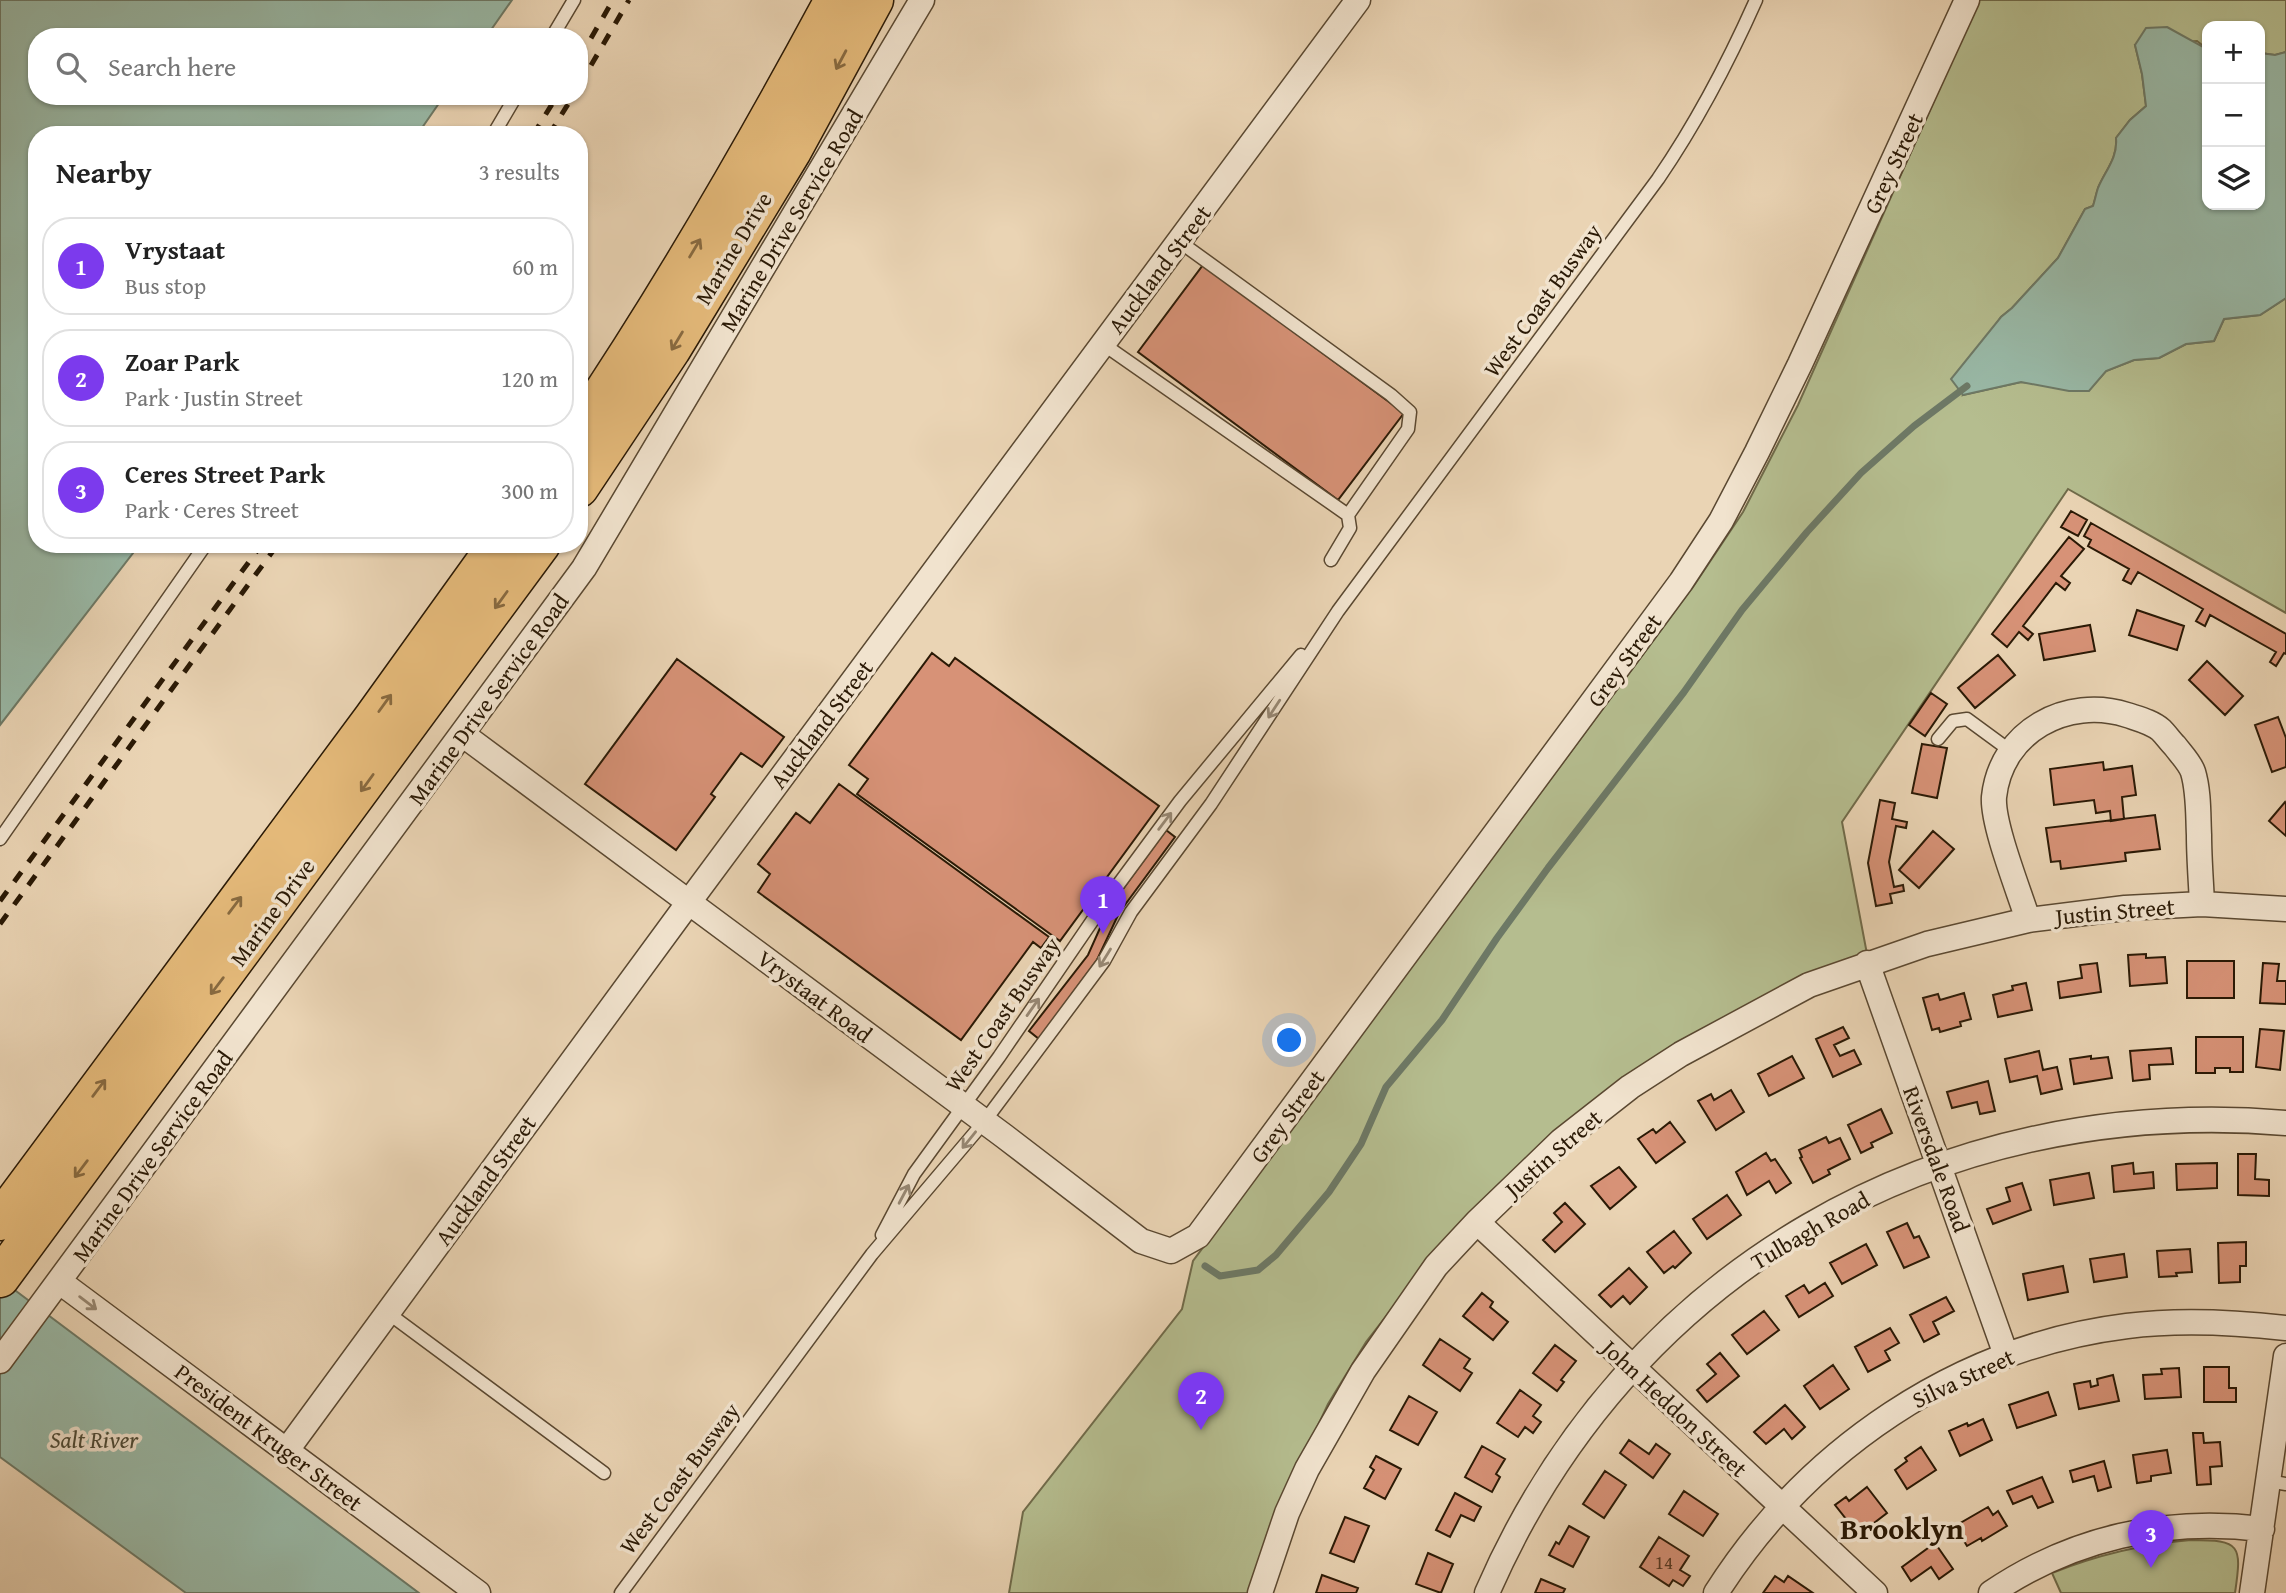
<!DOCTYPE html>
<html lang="en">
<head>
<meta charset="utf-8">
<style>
  body { margin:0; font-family:"Gentium Book Plus",serif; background:#f2f2f2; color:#222 }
  .controls { position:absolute; right:21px; top:21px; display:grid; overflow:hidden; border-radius:14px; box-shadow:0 2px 5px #0004 }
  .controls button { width:63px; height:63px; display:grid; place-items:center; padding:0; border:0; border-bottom:2px solid #e0e0e0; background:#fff; color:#222; font:35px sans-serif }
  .you { position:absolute; left:1290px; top:1041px; width:24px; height:24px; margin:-18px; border:5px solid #fff; border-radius:50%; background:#1a73e8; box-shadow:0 0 0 10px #1a73e833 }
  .badge { display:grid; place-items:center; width:46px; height:46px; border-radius:50%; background:#7c3aed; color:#fff; font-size:23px; font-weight:700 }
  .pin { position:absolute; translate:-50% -58px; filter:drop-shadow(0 2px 4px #0008) }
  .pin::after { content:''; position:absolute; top:37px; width:24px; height:21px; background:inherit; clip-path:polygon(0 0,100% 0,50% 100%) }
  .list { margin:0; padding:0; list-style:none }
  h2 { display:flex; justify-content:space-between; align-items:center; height:91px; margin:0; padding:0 28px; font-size:30px }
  h2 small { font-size:23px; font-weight:400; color:#767676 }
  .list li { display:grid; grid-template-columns:46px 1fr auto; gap:21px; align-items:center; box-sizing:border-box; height:98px; margin:0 14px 14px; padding:0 14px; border:2px solid #e0e0e0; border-radius:28px }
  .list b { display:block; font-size:26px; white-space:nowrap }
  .list p { margin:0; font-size:23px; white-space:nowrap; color:#767676 }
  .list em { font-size:23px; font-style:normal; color:#767676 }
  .icon { flex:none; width:38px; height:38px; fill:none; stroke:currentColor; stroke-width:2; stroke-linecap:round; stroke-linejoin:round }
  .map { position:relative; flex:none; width:2286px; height:1593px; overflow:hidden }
  .search { position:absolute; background:#fff; box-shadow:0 2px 5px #0004; left:28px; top:28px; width:560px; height:77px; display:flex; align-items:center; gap:18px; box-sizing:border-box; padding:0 24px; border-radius:28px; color:#767676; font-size:26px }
  .panel { position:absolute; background:#fff; box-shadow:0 2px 5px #0004; left:28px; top:126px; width:560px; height:427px; border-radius:28px }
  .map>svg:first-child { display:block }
  .green { fill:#b5bd8f; stroke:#706b4a; stroke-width:2 }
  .water { fill:#99b9a7; stroke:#6d7966; stroke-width:2 }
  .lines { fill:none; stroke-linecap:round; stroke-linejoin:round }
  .stream { stroke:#6d7966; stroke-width:7 }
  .building { fill:#d79277; stroke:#2a1905; stroke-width:2 }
  .lane-casing { stroke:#5a4831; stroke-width:15 }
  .street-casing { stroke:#5a4831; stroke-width:27 }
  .primary-casing { stroke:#2a1905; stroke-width:41 }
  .lane { stroke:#f1e3ce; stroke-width:12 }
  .street { stroke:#f1e3ce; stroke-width:24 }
  .primary { stroke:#e5ba7a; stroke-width:38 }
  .rail { stroke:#2a1905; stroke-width:5; stroke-dasharray:12 12; stroke-linecap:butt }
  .oneway { stroke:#886a40 }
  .oneway2 { stroke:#978874 }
  .labels { text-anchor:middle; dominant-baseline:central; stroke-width:7; stroke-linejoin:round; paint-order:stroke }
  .number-label { font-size:19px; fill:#553722 }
  .street-label { font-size:23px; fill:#2a1905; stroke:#f1e3ce }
  .water-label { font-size:24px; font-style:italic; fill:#4b4936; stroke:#f1e3ce }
  .district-label { font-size:30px; font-weight:bold; fill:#2a1905; stroke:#f1e3ce }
</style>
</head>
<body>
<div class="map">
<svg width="2286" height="1593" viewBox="0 0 2286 1593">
  <rect width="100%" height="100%" fill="#ead4b4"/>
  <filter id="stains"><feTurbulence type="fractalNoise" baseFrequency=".00286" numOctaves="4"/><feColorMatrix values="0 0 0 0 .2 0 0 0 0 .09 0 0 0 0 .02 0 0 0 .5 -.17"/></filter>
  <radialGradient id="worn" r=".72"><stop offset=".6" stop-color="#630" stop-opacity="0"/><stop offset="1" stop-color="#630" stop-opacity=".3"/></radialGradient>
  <path class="green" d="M1979 0H2286V52L2275 55 2260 53V26H2207V49L2197 41 2135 45 2142 74 2146 106 2130 120 2116 138C2118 158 2105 171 2098 188 2096 194 2095 200 2093 206L2085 209 2058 258 2012 308 2001 317 1995 326 1963 395 2021 382 2089 390 2106 371 2134 360 2159 358 2186 344 2214 341 2224 319 2260 315 2286 298V613L2068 489 1842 822 1867 954 1763 998 1433 1256 1366 1342 1328 1404 1270 1528 1248 1593H1009L1023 1512 1182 1309 1193 1261 1693 587 1743 512 1798 405Z
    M2191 1540C2241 1540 2242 1545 2235 1593H2061L2052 1573C2097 1555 2142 1544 2191 1540Z"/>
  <path class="water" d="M0 0H512L486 37H37V96H444L417 135H37V544H140L0 725Z
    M2167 27 2207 49V205H2260V53L2275 55 2286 52V298L2260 315 2224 319 2214 341 2186 344 2159 358 2134 360 2106 371 2089 391H2069L2021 382 1963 395 1951 379 2001 317 2012 308 2058 258 2085 209 2093 206C2095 200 2096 194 2098 188 2105 171 2118 158 2116 138L2130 120 2146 106 2142 74 2135 45 2146 28Z
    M0 1279 419 1593H186L0 1457Z"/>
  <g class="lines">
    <path class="stream" d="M1205 1266 1220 1276 1258 1270 1276 1255 1329 1192 1361 1144 1386 1087 1442 1020 1497 938 1548 868 1684 692 1742 610 1807 532 1861 473 1914 426 1967 386"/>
  </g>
  <path class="building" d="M1203 265 1404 413 1338 500 1138 352Z
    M2071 511 2087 520 2078 536 2061 527Z
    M2091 523 2286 634V654L2284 653 2276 666 2270 662 2276 652 2210 615 2205 626 2196 621 2203 609 2138 572 2131 584 2123 580 2129 569 2088 546 2091 540 2084 536Z
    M2069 537 2084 549 2061 576 2070 583 2065 590 2056 583 2023 626 2033 634 2028 640 2019 632 2007 647 1992 634Z
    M2137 610 2184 626 2177 650 2129 635Z
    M2090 625 2095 651 2044 660 2039 634Z
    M932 653 949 666 955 658 1159 806 1060 941 857 794 868 779 849 765Z
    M1998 655 2015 675 1975 708 1958 688Z
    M677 659 784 737 762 767 741 753 711 794 715 797 676 850 585 784Z
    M2207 661 2243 696 2225 715 2189 680Z
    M1931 693 1947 704 1925 736 1909 725Z
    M2278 717 2286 738V767L2272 772 2255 725Z
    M1922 744 1947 748 1937 798 1912 793Z
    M2103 762 2104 770 2132 766 2136 795 2122 797 2124 819 2111 821 2110 811 2096 813 2094 800 2054 805 2050 769Z
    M839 784 1049 937 1041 948 1033 942 961 1040 758 892 770 874 758 864 796 813 810 823Z
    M1880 800 1895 803 1892 819 1907 822 1906 828 1896 826 1889 862 1894 887 1903 885 1904 891 1890 894 1892 903 1876 906 1868 863Z
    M2285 802 2286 804V836L2269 821Z
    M2155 815 2160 849 2125 853 2126 861 2061 869 2060 861 2051 862 2046 828Z
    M1166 830 1175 837 1119 913 1097 960 1039 1039 1029 1031 1088 955 1109 908Z
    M1933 831 1954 849 1919 888 1899 870Z
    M2146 954V958L2165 957 2167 983 2130 986 2128 955Z
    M2187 961H2234V998H2187Z
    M2097 963 2101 992 2060 998 2058 982 2082 978 2080 965Z
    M2263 963 2279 964 2277 981H2286V1004L2260 1003Z
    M2026 983 2032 1010 1998 1017 1993 995 2013 990 2012 986Z
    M1964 993 1971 1019 1960 1022 1961 1026 1940 1032 1939 1028 1932 1030 1923 998 1938 994 1940 1000Z
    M1843 1027 1849 1038 1834 1045 1840 1056 1854 1050 1861 1064 1833 1077 1816 1039Z
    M2260 1029 2284 1031 2280 1070 2256 1067Z
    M2196 1037H2243V1072H2230V1068H2215V1073H2196Z
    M2171 1048 2173 1064 2149 1065 2150 1079 2133 1081 2130 1051Z
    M2039 1051 2043 1070 2057 1067 2062 1089 2041 1094 2037 1076 2010 1082 2005 1059Z
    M1792 1056 1804 1078 1769 1096 1758 1074Z
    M2091 1056V1059L2108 1057 2112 1078 2074 1084 2070 1059Z
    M1988 1081 1995 1111 1980 1114 1977 1102 1952 1108 1947 1092Z
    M1731 1090 1744 1112 1716 1130 1698 1101 1711 1094 1714 1100Z
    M1881 1109 1892 1133 1871 1143 1873 1147 1861 1153 1848 1125Z
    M1670 1122 1685 1142 1656 1163 1638 1139 1653 1129 1656 1133Z
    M1826 1137 1829 1143 1840 1138 1850 1159 1828 1170 1830 1174 1813 1183 1800 1158 1802 1157 1799 1150Z
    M1766 1153 1771 1161 1775 1159 1791 1183 1776 1193 1769 1181 1747 1195 1736 1172Z
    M2238 1154H2256L2255 1179 2269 1180V1196L2238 1195Z
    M2133 1163 2134 1174 2153 1172 2154 1188 2114 1192 2112 1166Z
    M2217 1163V1188L2177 1190 2176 1164Z
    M1619 1167 1636 1187 1610 1209 1591 1186Z
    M2089 1173 2094 1198 2054 1205 2050 1180Z
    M2022 1183 2031 1210 1993 1224 1987 1209 2010 1201 2006 1188Z
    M1727 1195 1741 1215 1707 1239 1693 1219Z
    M1565 1203 1585 1224 1555 1252 1543 1240 1562 1222 1554 1213Z
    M1907 1223 1914 1238 1919 1236 1929 1257 1904 1268 1887 1232Z
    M1674 1231 1691 1253 1675 1268 1673 1266 1664 1273 1647 1252Z
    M2246 1242V1266H2240V1282L2219 1283 2218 1243Z
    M1866 1244 1877 1265 1842 1284 1830 1263Z
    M2190 1249 2192 1272 2176 1273 2177 1276 2159 1277 2157 1251Z
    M2124 1254 2127 1277 2094 1282 2090 1259Z
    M2063 1266 2068 1292 2028 1300 2023 1274Z
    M1629 1268 1647 1287 1630 1304 1623 1296 1611 1307 1599 1295Z
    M1825 1283 1833 1296 1799 1317 1786 1296 1804 1285 1809 1293Z
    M1482 1293 1493 1302 1490 1307 1508 1322 1493 1340 1463 1316Z
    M1946 1297 1954 1311 1933 1322 1939 1334 1924 1342 1910 1315Z
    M1764 1311 1779 1330 1747 1354 1732 1335Z
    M1890 1328 1899 1343 1885 1351 1890 1360 1868 1372 1855 1347Z
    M1440 1339 1470 1359 1464 1368 1472 1373 1460 1391 1423 1365Z
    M1555 1345 1576 1361 1561 1380 1564 1382 1557 1391 1533 1373Z
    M1720 1353 1739 1376 1707 1402 1697 1390 1716 1374 1707 1364Z
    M1833 1365 1849 1389 1820 1409 1804 1386Z
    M2204 1367H2229V1388H2236V1402H2204Z
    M2179 1368 2181 1397 2145 1399 2143 1375 2162 1374 2161 1369Z
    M2113 1375 2119 1401 2079 1409 2074 1384 2090 1381 2091 1387 2098 1385 2097 1379Z
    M1520 1390 1541 1405 1533 1416 1541 1422 1533 1433 1525 1427 1518 1437 1497 1423Z
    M2048 1392 2056 1415 2017 1428 2009 1405Z
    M1409 1396 1437 1412 1418 1445 1390 1430Z
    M1785 1405 1805 1427 1792 1439 1784 1429 1766 1444 1754 1432Z
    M1983 1419 1992 1440 1960 1456 1949 1431 1967 1423 1968 1426Z
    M2193 1433H2203L2204 1443 2220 1442 2222 1466 2210 1467 2211 1484 2197 1485Z
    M1629 1440 1649 1454 1656 1444 1670 1454 1653 1478 1620 1453Z
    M1482 1446 1505 1459 1496 1474 1500 1477 1492 1492 1465 1477Z
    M1921 1447 1936 1470 1907 1489 1895 1470 1907 1461 1905 1458Z
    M2167 1450 2171 1473 2151 1476V1481L2137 1483 2133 1455Z
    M1376 1456 1401 1469 1385 1499 1364 1488 1374 1470 1370 1467Z
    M2104 1461 2111 1487 2098 1491 2094 1476 2073 1482 2070 1471Z
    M1605 1471 1626 1485 1604 1518 1583 1504Z
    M2042 1477 2053 1502 2038 1508 2032 1496 2013 1504 2007 1491Z
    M1867 1487 1887 1513 1861 1533 1857 1527 1854 1529 1835 1505 1846 1497 1849 1501Z
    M1684 1491 1718 1514 1703 1536 1669 1514Z
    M1455 1493 1481 1507 1474 1521 1461 1515 1450 1537 1436 1530Z
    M1988 1507 1993 1515 1998 1511 2007 1526 1982 1541 1981 1538 1967 1546 1955 1526Z
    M1345 1517 1369 1526 1354 1562 1330 1553Z
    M1569 1526 1589 1537 1573 1567 1549 1555 1556 1542 1559 1544Z
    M1659 1537 1689 1556 1680 1570 1690 1576 1683 1586 1673 1580 1669 1586 1640 1567Z
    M1935 1543 1953 1569 1939 1579 1931 1567 1911 1581 1902 1567Z
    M1428 1553 1453 1564 1441 1593 1416 1584Z
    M1322 1575 1358 1588 1356 1593H1316Z
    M1775 1576 1784 1582 1788 1576 1813 1593H1763Z
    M1541 1579 1565 1589 1563 1593H1535Z"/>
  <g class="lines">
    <defs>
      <path id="lane" d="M552 37 574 0
        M493 135 516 96
        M1180 242 1391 395 1410 412 1408 429 1348 515
        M1103 344 1348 515 1350 528 1331 560
        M1938 739 1953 721 1967 719 2012 752
        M0 839 206 544
        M882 1235 914 1174 999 1057 1101 908 1180 801 1301 655
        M388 1313 604 1473
        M2268 1481 2286 1484
        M621 1593 872 1254 984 1122 1104 961 1131 912 1211 804 1338 611 1658 179C1697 122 1728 63 1756 0"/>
      <path id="street" d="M462 734 1004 1136 1141 1241 1171 1251 1198 1236 1681 582 1721 521 1757 452 1800 364 1967 0
        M2028 920C2019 891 1992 824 1994 797 2001 731 2067 696 2127 715 2139 719 2152 722 2161 730 2166 735 2170 741 2175 746 2181 754 2190 763 2193 772 2199 792 2198 815 2199 835 2199 858 2201 881 2202 904
        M1867 963 2006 1355
        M1477 1222 1875 1593
        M60 1282 478 1593
        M0 1361 584 568 922 0
        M287 1450 689 902 1358 0
        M1260 1593 1287 1513 1307 1469 1363 1371 1436 1266 1477 1222 1561 1141 1630 1087 1681 1054 1809 985 1927 944 2028 920 2125 908 2202 904 2286 909
        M1487 1593C1627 1270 1938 1094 2286 1123
        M1716 1593C1807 1450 1957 1347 2127 1326 2180 1319 2233 1322 2286 1328
        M1991 1593C2072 1538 2165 1517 2262 1529
        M2252 1593 2286 1356"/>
      <path id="primary" d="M579 429C672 291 755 147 834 0
        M579 488 671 350 792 151 874 0
        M0 1221 373 718 498 544
        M0 1278 541 544"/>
    </defs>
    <use href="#lane" class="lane-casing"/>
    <use href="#street" class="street-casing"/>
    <use href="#primary" class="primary-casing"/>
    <use href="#lane" class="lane"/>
    <use href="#street" class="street"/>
    <use href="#primary" class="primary"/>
    <path class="rail" d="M579 59 613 0
      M579 86 629 0
      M533 135 557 96
      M549 135 573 96
      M0 901 262 544
      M0 924 278 544"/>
  </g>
  <defs><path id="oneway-shaft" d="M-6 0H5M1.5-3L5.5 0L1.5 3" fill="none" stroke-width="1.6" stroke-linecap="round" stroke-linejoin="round" transform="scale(1.75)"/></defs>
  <g class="oneway">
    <use href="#oneway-shaft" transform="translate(841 60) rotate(118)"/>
    <use href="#oneway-shaft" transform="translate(695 248) rotate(-59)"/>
    <use href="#oneway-shaft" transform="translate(677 341) rotate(121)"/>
    <use href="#oneway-shaft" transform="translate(501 600) rotate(126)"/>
    <use href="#oneway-shaft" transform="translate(385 703) rotate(-54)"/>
    <use href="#oneway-shaft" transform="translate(367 783) rotate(126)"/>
    <use href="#oneway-shaft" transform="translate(235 905) rotate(-53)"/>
    <use href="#oneway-shaft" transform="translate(217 986) rotate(127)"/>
    <use href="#oneway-shaft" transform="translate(99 1088) rotate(-53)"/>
    <use href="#oneway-shaft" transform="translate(81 1169) rotate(127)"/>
  </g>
  <g class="oneway2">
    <use href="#oneway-shaft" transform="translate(1274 709) rotate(123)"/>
    <use href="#oneway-shaft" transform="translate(1165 821) rotate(-53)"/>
    <use href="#oneway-shaft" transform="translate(1105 958) rotate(122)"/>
    <use href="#oneway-shaft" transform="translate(1033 1007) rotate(-55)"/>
    <use href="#oneway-shaft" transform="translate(969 1140) rotate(129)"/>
    <use href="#oneway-shaft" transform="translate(904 1194) rotate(-62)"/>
    <use href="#oneway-shaft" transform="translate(88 1303) rotate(37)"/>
  </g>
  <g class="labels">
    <g class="number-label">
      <text x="1664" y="1562">14</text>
    </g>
    <g class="street-label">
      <text transform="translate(1893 163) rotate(-65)">Grey Street</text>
      <text transform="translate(791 220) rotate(-59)">Marine Drive Service Road</text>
      <text transform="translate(733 248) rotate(-59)">Marine Drive</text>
      <text transform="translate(1159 269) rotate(-53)">Auckland Street</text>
      <text transform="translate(1542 300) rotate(-54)">West Coast Busway</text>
      <text transform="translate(1624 660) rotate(-54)">Grey Street</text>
      <text transform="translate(488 699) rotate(-54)">Marine Drive Service Road</text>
      <text transform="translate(821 724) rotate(-53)">Auckland Street</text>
      <text transform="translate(2115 911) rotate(-5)">Justin Street</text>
      <text transform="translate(272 912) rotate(-54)">Marine Drive</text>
      <text transform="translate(815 996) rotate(37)">Vrystaat Road</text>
      <text transform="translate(1002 1014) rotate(-55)">West Coast Busway</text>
      <text transform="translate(1287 1116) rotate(-54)">Grey Street</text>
      <text transform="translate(1553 1153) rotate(-41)">Justin Street</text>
      <text transform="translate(152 1156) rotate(-54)">Marine Drive Service Road</text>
      <text transform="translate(1937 1159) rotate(70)">Riversdale Road</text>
      <text transform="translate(485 1180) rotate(-54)">Auckland Street</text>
      <text transform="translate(1810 1230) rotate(-30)">Tulbagh Road</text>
      <text transform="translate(1963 1378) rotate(-25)">Silva Street</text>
      <text transform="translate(1675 1408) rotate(43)">John Heddon Street</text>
      <text transform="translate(269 1437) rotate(37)">President Kruger Street</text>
      <text transform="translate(679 1478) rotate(-53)">West Coast Busway</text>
    </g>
    <g class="water-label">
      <text x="94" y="1439">Salt River</text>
    </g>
    <g class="district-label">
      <text x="1902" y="1528">Brooklyn</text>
    </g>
  </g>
  <rect width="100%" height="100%" filter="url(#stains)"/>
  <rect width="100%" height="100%" fill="url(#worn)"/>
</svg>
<div class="controls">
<button>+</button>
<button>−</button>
<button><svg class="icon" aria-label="layers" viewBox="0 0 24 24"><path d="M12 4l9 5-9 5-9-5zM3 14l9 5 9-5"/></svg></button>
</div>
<div class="you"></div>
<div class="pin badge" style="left:1103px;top:934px">1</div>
<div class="pin badge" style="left:1201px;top:1430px">2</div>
<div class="pin badge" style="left:2151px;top:1568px">3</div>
<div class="search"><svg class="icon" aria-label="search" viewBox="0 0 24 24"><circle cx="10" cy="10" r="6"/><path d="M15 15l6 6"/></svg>Search here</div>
<section class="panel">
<h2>Nearby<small>3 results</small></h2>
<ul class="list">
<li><span class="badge">1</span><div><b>Vrystaat</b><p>Bus stop</p></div><em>60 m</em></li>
<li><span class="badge">2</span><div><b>Zoar Park</b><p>Park · Justin Street</p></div><em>120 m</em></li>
<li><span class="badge">3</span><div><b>Ceres Street Park</b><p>Park · Ceres Street</p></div><em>300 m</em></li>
</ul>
</section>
</div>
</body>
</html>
